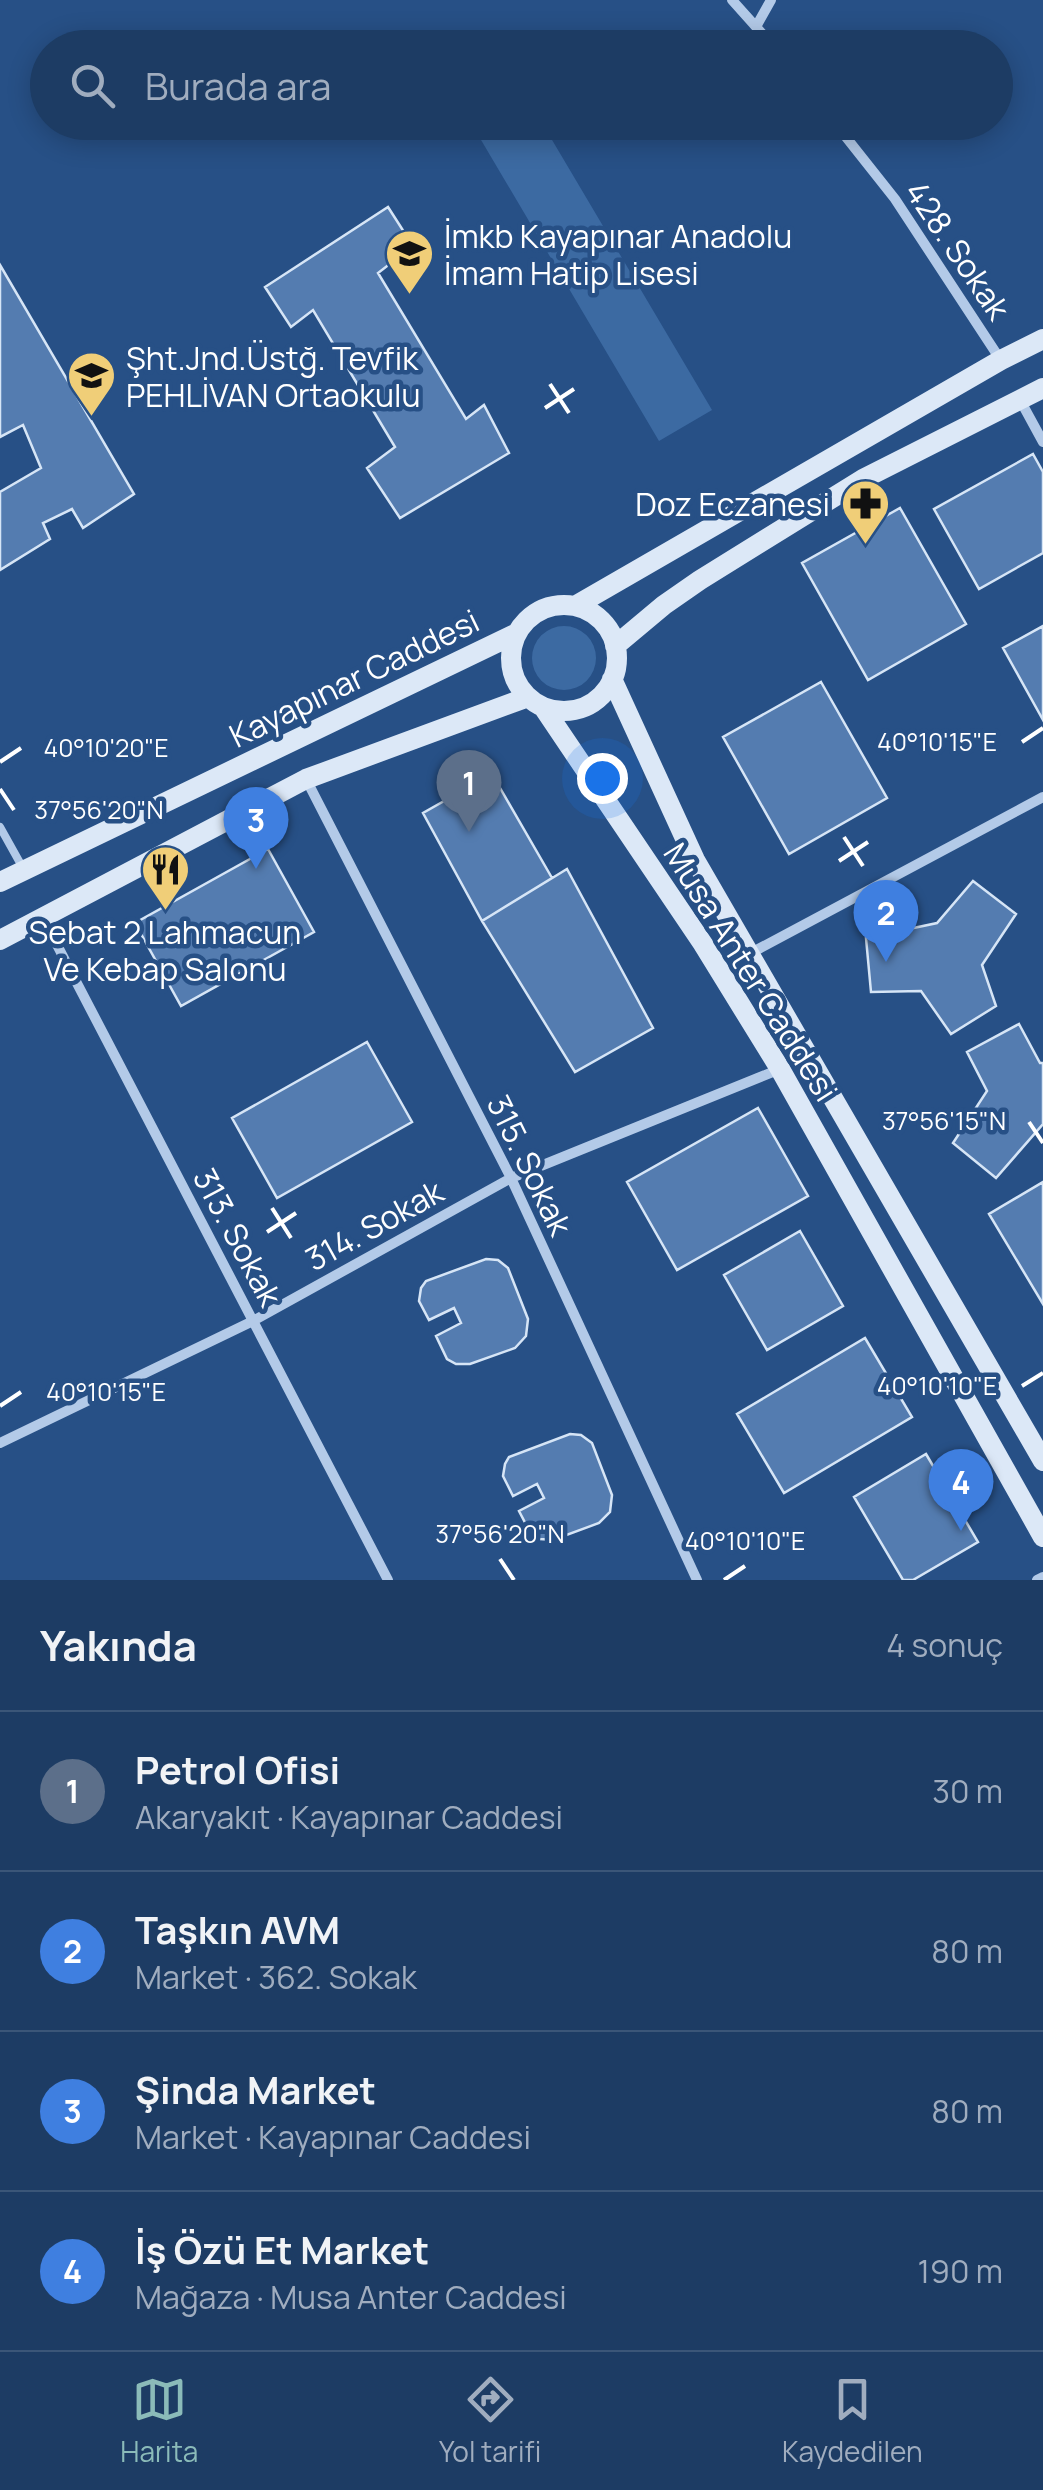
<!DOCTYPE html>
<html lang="tr">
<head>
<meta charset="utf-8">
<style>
  body { margin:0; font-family:Manrope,sans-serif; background:#25436a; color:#f1f3f6 }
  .you { position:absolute; left:602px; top:778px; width:35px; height:35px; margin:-25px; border:8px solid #fff; border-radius:50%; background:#1a73e8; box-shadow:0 0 0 15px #1a73e833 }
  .badge { display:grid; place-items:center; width:65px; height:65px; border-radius:50%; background:#8bbbb9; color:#fff; font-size:32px; font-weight:700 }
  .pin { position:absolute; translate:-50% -82px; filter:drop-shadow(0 2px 5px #0008) }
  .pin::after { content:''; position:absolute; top:52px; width:35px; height:30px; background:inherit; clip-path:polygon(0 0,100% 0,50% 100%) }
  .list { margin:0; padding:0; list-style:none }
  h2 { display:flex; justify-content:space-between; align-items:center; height:130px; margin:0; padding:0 40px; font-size:42px }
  h2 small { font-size:32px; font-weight:400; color:#a0adbf }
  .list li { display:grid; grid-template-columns:65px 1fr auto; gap:30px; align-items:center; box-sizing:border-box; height:160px; padding:0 40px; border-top:2px solid #3b5678 }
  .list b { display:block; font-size:38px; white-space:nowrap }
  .list p { margin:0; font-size:32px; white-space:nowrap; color:#a0adbf }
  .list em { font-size:32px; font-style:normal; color:#a0adbf }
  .icon { flex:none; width:55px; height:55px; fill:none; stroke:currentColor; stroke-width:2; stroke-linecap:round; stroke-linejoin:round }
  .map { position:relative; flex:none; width:1043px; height:1580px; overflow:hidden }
  .search { position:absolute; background:#1d3c64; box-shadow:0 5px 25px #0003; left:30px; right:30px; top:30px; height:110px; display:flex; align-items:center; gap:25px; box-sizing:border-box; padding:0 35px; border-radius:55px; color:#a0adbf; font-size:38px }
  .sheet { height:770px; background:#1d3c64 }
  nav { display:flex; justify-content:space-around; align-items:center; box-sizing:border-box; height:140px; border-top:2px solid #3b5678; background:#1d3c64; font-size:28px; color:#a0adbf }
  nav a { display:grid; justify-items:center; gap:5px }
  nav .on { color:#8bbbb9 }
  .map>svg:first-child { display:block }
  .green { fill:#3c6aa2 }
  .building { fill:#547cb0; stroke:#d6e5f6; stroke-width:2.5 }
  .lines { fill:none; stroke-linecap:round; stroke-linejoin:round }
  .lane { stroke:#b3cae8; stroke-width:8 }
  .street { stroke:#b3cae8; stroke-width:10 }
  .secondary { stroke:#dce8f7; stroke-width:20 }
  .ticks { fill:none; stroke:#fff; stroke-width:4 }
  .labels { text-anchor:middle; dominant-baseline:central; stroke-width:9; stroke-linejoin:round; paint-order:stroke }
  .poi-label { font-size:32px; fill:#fff; stroke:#275086; text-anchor:start }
  .street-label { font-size:32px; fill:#fff; stroke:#275086 }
  .ticks-label { font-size:25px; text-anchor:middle; fill:#fff; stroke:#275086; stroke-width:9; stroke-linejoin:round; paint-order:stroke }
</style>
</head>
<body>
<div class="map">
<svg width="1043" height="1580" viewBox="0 0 1043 1580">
  <rect width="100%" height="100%" fill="#275086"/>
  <path class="green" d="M471 123H542L712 410 659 441Z
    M532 658a32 32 0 1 1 64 0a32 32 0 1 1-64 0Z"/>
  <path class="building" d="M388 207 413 246 378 273 466 419 484 405 509 453 400 518 367 468 395 447 313 310 291 327 265 287Z
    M0 265 134 494 83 528 72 509 43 523 50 539 0 570V492L41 468 23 425 0 437Z
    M1033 454 1043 472V553L979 589 934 509Z
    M900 508 966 624 868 680 802 563Z
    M1043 626V720L1003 648Z
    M821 682 887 798 789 854 723 737Z
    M492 774 552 878 482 921 423 813Z
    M268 849 314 932 181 1006 135 923Z
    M567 869 653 1028 575 1072 482 921Z
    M973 881 1016 914 982 965 996 1006 951 1034 921 991 871 992 866 938 937 923Z
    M1019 1024 1040 1063H1043V1124L996 1178 953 1143 987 1091 967 1052Z
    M367 1042 412 1122 277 1198 232 1118Z
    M758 1108 808 1196 677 1270 627 1182Z
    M1043 1182V1304L989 1214Z
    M800 1231 843 1306 767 1350 724 1275Z
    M486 1259 498 1260 508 1268 528 1319 526 1336 515 1348 470 1364H456L447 1359 436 1336 461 1323 454 1308 429 1320 419 1301 421 1288 426 1281Z
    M865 1338 912 1417 784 1493 737 1414Z
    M570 1434 581 1435 592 1443 612 1495 610 1512 599 1523 553 1540 540 1539 531 1534 519 1511 544 1498 537 1484 513 1496 503 1476 505 1464 509 1457Z
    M926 1454 978 1542 913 1580H903L854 1497Z"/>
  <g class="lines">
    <path class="lane" d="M0 827 24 870"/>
    <path class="street" d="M732 0 775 48
      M757 25 771 0
      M834 122 895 199 1000 359
      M1020 400 1043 442
      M306 779 511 1178 697 1580
      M43 918 388 1580
      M749 954 1043 797
      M0 1443 253 1321 511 1178 780 1069
      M1037 1580 1043 1577"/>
    <path class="secondary" d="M511 658a53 53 0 1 1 106 0a53 53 0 1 1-106 0Z
      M575 606 1001 360 1043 339
      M615 646 664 605 700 580 863 479 1043 388
      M612 679 695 860 1043 1461
      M543 707 703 944 780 1069 1043 1537
      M0 882 517 633
      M0 940 306 779 528 697"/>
  </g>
  <path class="ticks" d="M550 384 569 413M545 408 574 389M1022 742 1043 728M0 762 21 748M0 789 14 810M844 837 863 866M839 861 868 842M1029 1122 1043 1143M272 1208 291 1238M267 1232 296 1213M1022 1386 1043 1373M0 1406 21 1392M500 1559 514 1580M724 1580 745 1566"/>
  <defs>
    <symbol id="school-pin" viewBox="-11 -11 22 30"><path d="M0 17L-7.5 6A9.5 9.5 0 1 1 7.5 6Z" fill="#f0ce78" stroke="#275086"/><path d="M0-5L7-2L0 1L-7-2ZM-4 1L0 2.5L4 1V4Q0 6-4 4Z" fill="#111"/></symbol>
    <symbol id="pharmacy-pin" viewBox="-11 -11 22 30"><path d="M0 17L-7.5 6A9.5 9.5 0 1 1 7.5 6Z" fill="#f0ce78" stroke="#275086"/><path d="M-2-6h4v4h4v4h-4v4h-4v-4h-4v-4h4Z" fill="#111"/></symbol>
    <symbol id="restaurant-pin" viewBox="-11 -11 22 30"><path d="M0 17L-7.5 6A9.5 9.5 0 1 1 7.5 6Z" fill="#f0ce78" stroke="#275086"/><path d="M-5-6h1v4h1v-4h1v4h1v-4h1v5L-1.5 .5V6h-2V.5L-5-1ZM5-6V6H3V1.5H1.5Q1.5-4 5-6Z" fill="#111"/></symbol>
  </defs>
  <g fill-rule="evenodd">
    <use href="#school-pin" x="382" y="226" width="55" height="75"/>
    <use href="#school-pin" x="64" y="348" width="55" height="75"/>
    <use href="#pharmacy-pin" x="838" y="476" width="55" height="75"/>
    <use href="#restaurant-pin" x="138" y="842" width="55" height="75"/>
  </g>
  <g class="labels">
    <g class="poi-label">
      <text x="444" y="236">İmkb Kayapınar Anadolu<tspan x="444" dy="37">İmam Hatip Lisesi</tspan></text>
      <text x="126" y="358">Şht.Jnd.Üstğ. Tevfik<tspan x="126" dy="37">PEHLİVAN Ortaokulu</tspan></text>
      <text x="830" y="504" text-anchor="end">Doz Eczanesi</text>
      <text x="165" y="932" text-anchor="middle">Sebat 2 Lahmacun<tspan x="165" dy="37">Ve Kebap Salonu</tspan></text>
    </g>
    <g class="street-label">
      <text transform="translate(958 250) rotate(56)">428. Sokak</text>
      <text transform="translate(354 678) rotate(-26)">Kayapınar Caddesi</text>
      <text transform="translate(751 972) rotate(58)">Musa Anter Caddesi</text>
      <text transform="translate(530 1165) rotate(64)">315. Sokak</text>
      <text transform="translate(374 1225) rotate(-29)">314. Sokak</text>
      <text transform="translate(238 1237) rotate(62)">313. Sokak</text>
    </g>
  </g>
  <g class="ticks-label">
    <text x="937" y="751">40°10'15"E</text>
    <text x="106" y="757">40°10'20"E</text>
    <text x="99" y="819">37°56'20"N</text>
    <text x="944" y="1130">37°56'15"N</text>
    <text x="937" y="1395">40°10'10"E</text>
    <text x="106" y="1401">40°10'15"E</text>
    <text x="500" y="1543">37°56'20"N</text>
    <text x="745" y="1550">40°10'10"E</text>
  </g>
</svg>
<div class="you"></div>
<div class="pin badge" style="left:469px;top:832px;background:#5c6f8a">1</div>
<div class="pin badge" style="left:886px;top:962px;background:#3f7fe0">2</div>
<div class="pin badge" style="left:256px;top:869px;background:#3f7fe0">3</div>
<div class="pin badge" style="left:961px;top:1531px;background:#3f7fe0">4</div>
<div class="search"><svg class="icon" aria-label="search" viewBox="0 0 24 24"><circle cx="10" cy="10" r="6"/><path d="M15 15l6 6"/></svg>Burada ara</div>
</div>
<section class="sheet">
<h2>Yakında<small>4 sonuç</small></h2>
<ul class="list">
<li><span class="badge" style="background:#5c6f8a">1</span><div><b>Petrol Ofisi</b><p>Akaryakıt · Kayapınar Caddesi</p></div><em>30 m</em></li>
<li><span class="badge" style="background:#3f7fe0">2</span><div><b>Taşkın AVM</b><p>Market · 362. Sokak</p></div><em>80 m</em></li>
<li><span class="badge" style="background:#3f7fe0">3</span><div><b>Şinda Market</b><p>Market · Kayapınar Caddesi</p></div><em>80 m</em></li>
<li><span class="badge" style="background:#3f7fe0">4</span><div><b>İş Özü Et Market</b><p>Mağaza · Musa Anter Caddesi</p></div><em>190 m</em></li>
</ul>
</section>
<nav>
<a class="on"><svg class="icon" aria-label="map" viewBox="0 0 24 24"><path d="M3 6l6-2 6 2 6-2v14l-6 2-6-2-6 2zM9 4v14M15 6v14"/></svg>Harita</a>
<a><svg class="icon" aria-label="directions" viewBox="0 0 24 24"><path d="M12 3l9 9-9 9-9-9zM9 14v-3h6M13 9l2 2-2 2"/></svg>Yol tarifi</a>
<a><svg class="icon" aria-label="saved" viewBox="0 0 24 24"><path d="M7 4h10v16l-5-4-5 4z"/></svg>Kaydedilen</a>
</nav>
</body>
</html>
